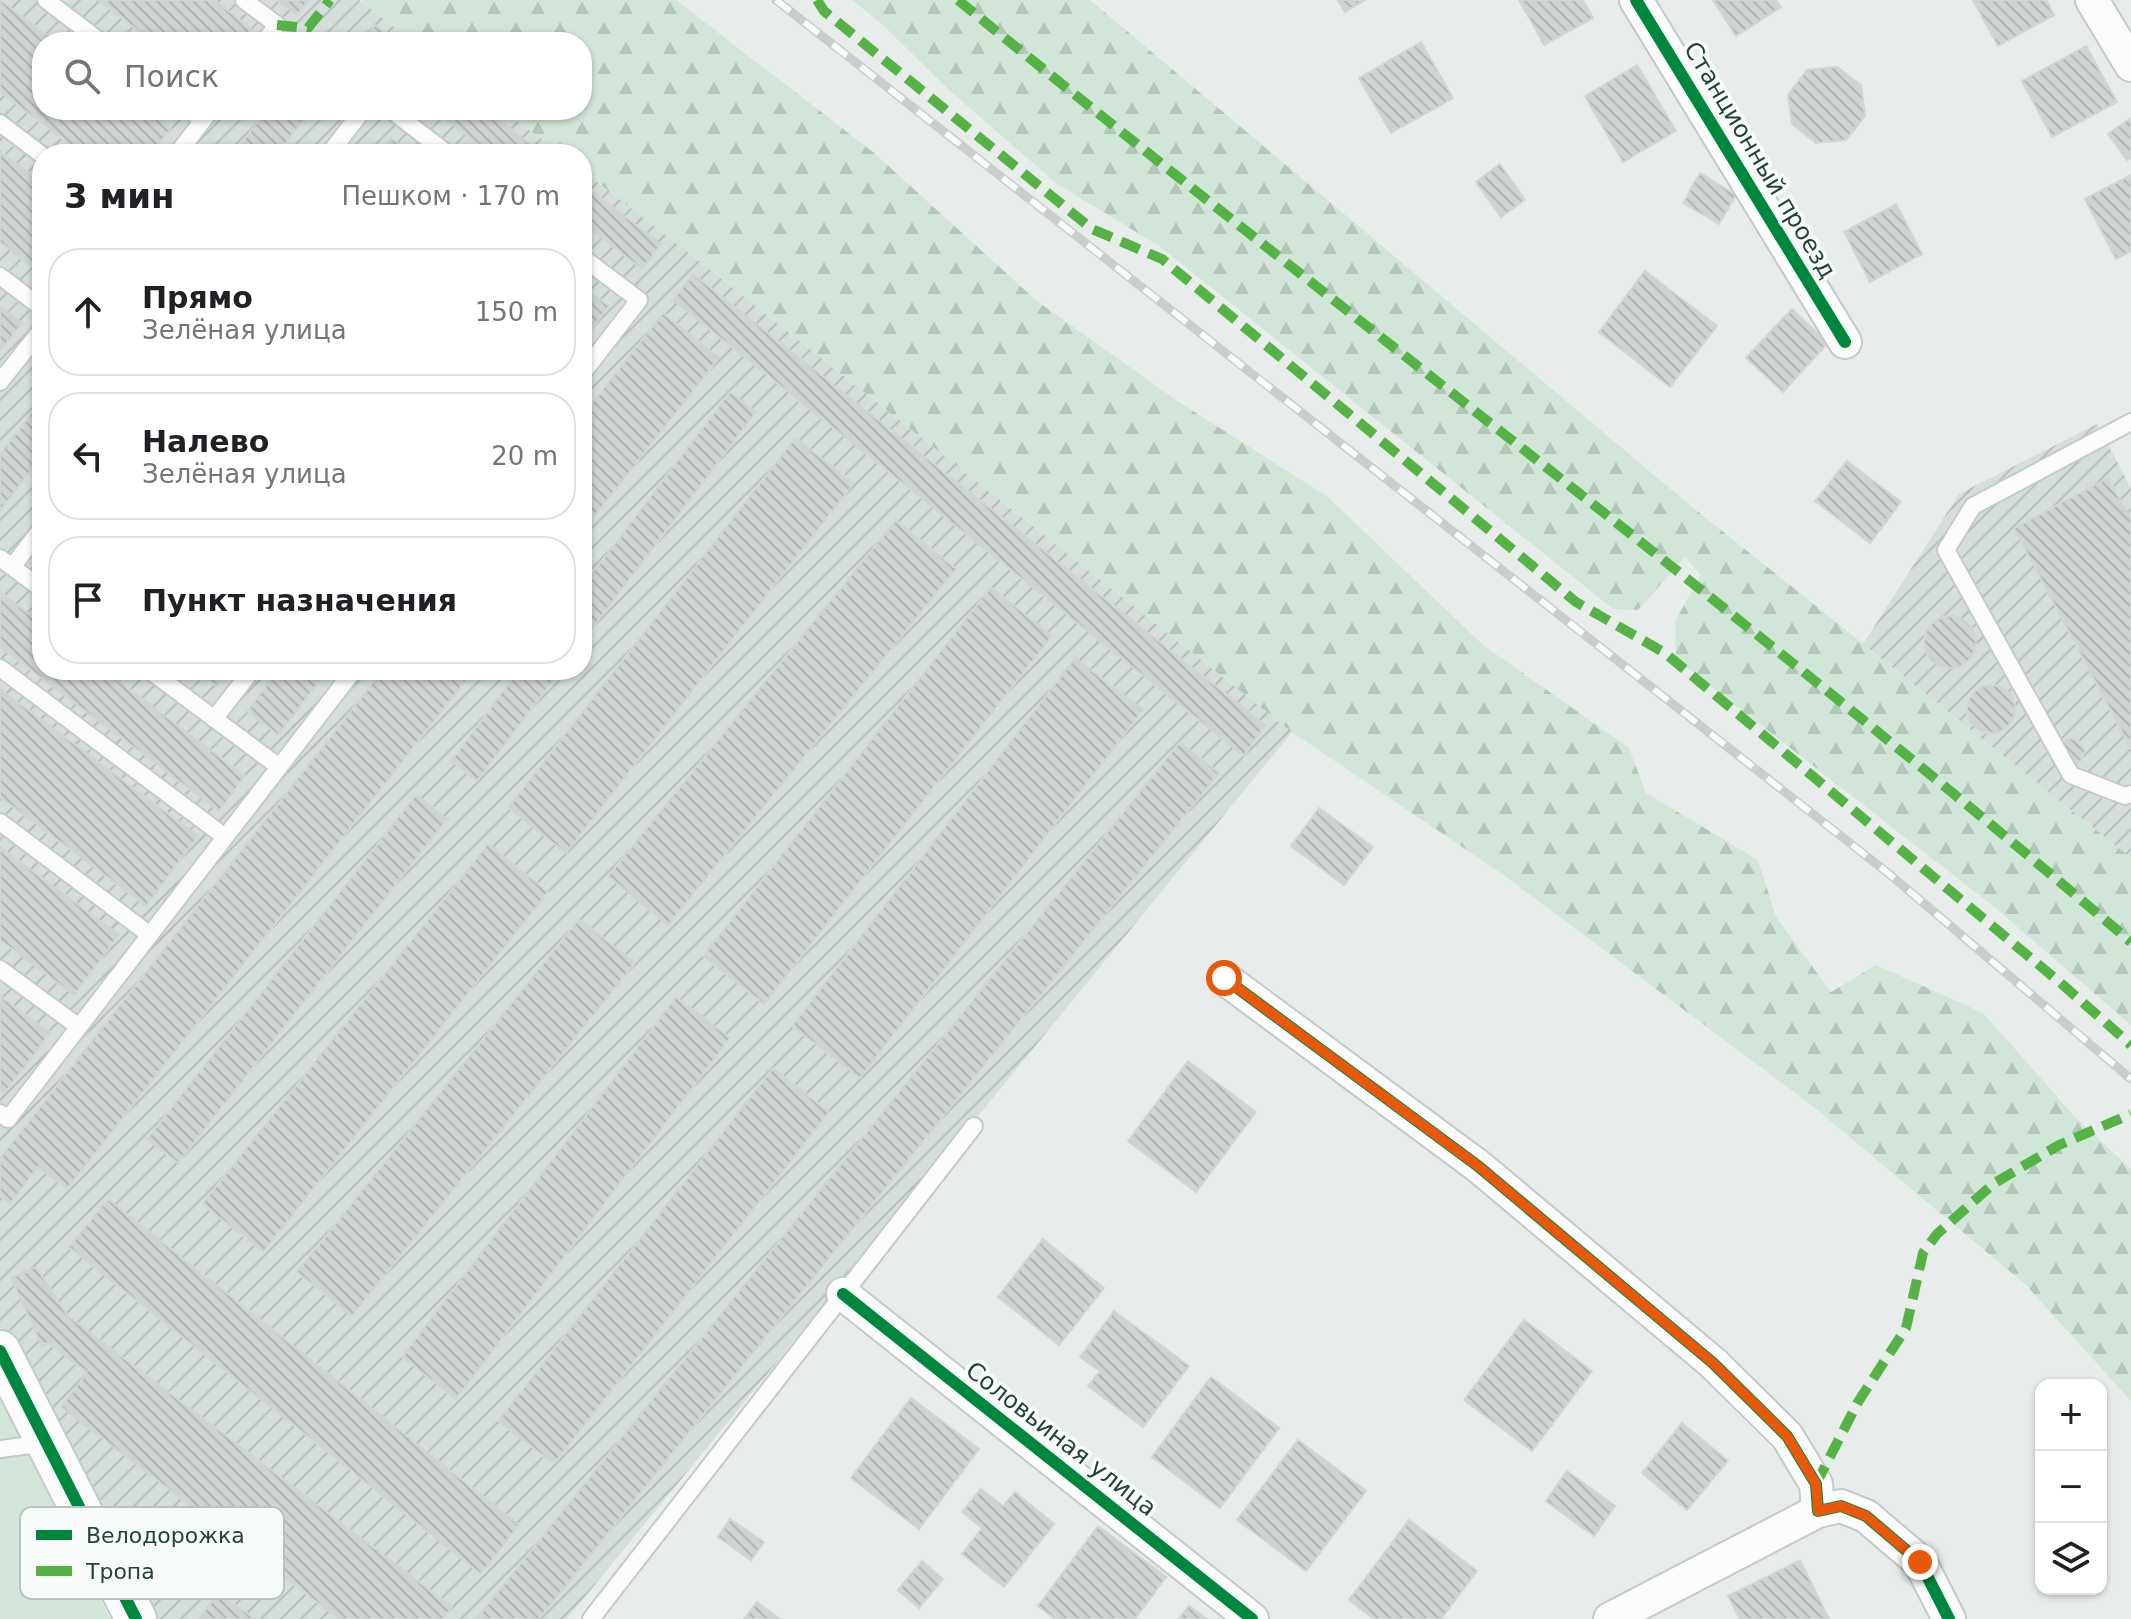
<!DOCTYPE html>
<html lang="ru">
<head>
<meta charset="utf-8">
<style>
  body { margin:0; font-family:"DejaVu Sans",sans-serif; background:#f2f2f2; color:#202124 }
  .controls { position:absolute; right:24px; bottom:24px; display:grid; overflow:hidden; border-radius:16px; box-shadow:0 2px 6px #0004 }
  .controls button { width:72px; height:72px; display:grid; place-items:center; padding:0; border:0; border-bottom:2px solid #e0e0e0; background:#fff; color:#202124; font:40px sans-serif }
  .stop { position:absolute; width:24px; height:24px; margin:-18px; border:6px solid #ea580c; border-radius:50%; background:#fff }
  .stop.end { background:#ea580c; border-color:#fff; box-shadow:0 2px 8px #0008 }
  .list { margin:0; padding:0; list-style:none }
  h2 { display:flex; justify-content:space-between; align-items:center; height:104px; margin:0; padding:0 32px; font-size:34px }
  h2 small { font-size:26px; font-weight:400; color:#757577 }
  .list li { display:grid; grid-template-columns:52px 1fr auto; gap:24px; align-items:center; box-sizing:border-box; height:128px; margin:0 16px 16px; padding:0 16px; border:2px solid #e0e0e0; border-radius:32px }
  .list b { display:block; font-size:30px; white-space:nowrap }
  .list p { margin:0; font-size:26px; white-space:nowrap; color:#757577 }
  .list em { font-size:26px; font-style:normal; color:#757577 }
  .icon { flex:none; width:44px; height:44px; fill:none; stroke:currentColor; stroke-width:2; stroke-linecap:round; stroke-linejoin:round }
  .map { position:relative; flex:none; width:2131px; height:1619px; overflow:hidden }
  .search { position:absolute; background:#fff; box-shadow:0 2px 6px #0004; left:32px; top:32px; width:560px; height:88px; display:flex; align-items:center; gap:20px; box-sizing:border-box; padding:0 28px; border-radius:32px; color:#757577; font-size:30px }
  .panel { position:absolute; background:#fff; box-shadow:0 2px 6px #0004; left:32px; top:144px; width:560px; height:536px; border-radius:32px }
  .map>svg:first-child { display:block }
  .industrial { fill:url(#industrial-furrows) }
  .green { fill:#d1e6d8 }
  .forest { fill:url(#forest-firs) }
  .building { fill:url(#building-back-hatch); stroke:#d1d6d4; stroke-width:2 }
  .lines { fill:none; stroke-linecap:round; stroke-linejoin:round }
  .service-casing { stroke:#c5cac8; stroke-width:20 }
  .minor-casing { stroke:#c5cac8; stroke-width:36 }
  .tertiary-casing { stroke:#c5cac8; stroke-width:44 }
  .service { stroke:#fcfcfc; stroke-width:16 }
  .minor { stroke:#fcfcfc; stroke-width:32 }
  .tertiary { stroke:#fcfcfc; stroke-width:40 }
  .rail-casing { stroke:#c9cdcc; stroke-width:9 }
  .rail { stroke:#f7fbf9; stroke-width:6; stroke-dasharray:18; stroke-linecap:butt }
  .quiet { stroke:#55b346; stroke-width:10; stroke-dasharray:20 10; stroke-linecap:butt }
  .cycleway-casing { stroke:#f7fbf9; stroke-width:17 }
  .cycleway { stroke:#00873e; stroke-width:12 }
  .route { stroke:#ea580c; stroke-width:10 }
  .labels { text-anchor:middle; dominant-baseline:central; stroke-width:7; stroke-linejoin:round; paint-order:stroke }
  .street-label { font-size:24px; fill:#24423a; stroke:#f7fbf9 }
  .key { fill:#f7fbf9; stroke:#b8c4c0; stroke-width:2 }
  .key-label { font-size:22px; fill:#24423a }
</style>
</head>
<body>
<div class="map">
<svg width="2131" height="1619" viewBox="0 0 2131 1619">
  <defs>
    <pattern id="industrial-furrows" width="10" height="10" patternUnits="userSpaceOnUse" patternTransform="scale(2)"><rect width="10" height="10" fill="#d6dedb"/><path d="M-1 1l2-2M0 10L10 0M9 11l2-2" fill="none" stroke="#b8c0bd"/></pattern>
    <pattern id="forest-firs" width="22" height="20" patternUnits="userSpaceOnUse" patternTransform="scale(2)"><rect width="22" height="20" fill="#d1e6d8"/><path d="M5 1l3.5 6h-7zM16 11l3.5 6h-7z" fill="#b3c6ba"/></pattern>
    <pattern id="building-back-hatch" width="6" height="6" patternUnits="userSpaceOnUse" patternTransform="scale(2)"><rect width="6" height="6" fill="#cfd4d2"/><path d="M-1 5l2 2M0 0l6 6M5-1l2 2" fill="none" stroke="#b2b7b5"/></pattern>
  </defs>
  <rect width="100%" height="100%" fill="#e8edeb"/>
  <path class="industrial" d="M0 0H359L414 42H42V110H503L561 154H42V670H582V170L684 249 1292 732 567 1619H135L0 1351Z
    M2097 424 2131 488V858L1863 644 1959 494Z"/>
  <path class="green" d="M0 1389 110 1619H0Z"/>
  <path class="forest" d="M360 0H676L873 152 1037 301 1176 400 1328 497 1483 645 1629 748 1646 793 1758 860 1776 917 1831 992 1876 965 1983 1013 2076 1118 2131 1169V1401L2026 1285 1810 1104 1502 874 1292 732 684 249 582 170V154H561L503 110H582V42H414Z
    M852 0H1090L1686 502 2131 858V1025L1993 906 1676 659 1675 621 1701 575 1685 557 1638 610 1613 609 1159 246 1056 183 948 89 883 25Z"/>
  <path class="building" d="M0 0 57 42H42V110H147L171 128 152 154H83L0 92Z
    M98 0H214L252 29 241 42H153Z
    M277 0H309L297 15Z
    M1338 0H1365L1345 12Z
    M1519 0H1583L1593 18 1544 45Z
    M1713 0H1776L1781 7 1736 36Z
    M1973 0H2046L2054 15 1998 46Z
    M375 25 397 42H362Z
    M1421 42 1453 98 1391 133 1359 78Z
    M2086 46 2117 102 2052 137 2022 81Z
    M1637 65 1676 131 1623 162 1585 96Z
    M1837 67 1861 85 1865 116 1846 140 1816 143 1792 124 1788 95 1807 70Z
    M267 110H311L277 154H233Z
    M434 110H486L543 154H491Z
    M2131 118V157L2127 160 2108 134Z
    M391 138 412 154H379Z
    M0 151 42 183V275L0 242Z
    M1500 164 1525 200 1501 217 1476 182Z
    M1700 173 1736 195 1719 224 1683 203Z
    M2131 175V251L2116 259 2085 199Z
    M582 184 661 244 642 269 582 223Z
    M1896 204 1922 254 1870 282 1844 232Z
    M1645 271 1717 326 1670 387 1599 332Z
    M693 274 1265 725 1244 756 673 300Z
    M582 286 609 306 582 342Z
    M0 306 22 323 0 351Z
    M1792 309 1828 343 1783 392 1746 358Z
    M663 313 719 358 582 532V416Z
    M730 392 756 412 582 642V587Z
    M42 400V456L0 511V454Z
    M795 438 854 483 566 853 508 808Z
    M1847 461 1901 502 1870 543 1815 501Z
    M2108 478 2131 520V749L2014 528Z
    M896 520 956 569 668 925 608 876Z
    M991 587 1052 636 764 1004 703 956Z
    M0 592 42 624V670H104L245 776 219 811 0 647Z
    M1924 642a26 26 0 1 1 52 0a26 26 0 1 1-52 0Z
    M1075 658 1143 710 860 1078 792 1026Z
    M195 670H229L217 686Z
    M278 670H328L278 735 247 711Z
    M383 670H474L67 1189 38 1167 10 1204 0 1196V1158Z
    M519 670H561L477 781 451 761Z
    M1967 709a24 24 0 1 1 48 0a24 24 0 1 1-48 0Z
    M0 689 198 836 146 906 0 797Z
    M2070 738 2079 741 2085 751 2081 761 2073 764 2061 745Z
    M1180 742 1219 773 539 1619H476Z
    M416 795 447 819 178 1163 147 1139Z
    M1319 808 1373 847 1344 885 1291 846Z
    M488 844 548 892 263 1252 202 1204Z
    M0 847 119 935 74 995 0 940Z
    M579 919 635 963 352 1316 297 1272Z
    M0 996 50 1033 4 1094 0 1091Z
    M676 997 730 1038 456 1399 402 1357Z
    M1188 1061 1256 1112 1196 1192 1128 1141Z
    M773 1068 829 1112 554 1464 498 1421Z
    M108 1199 519 1525 481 1574 69 1247Z
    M1043 1239 1104 1288 1059 1345 998 1297Z
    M36 1267 68 1316 452 1607 443 1619H339L61 1407 87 1372 48 1343 42 1346 11 1278Z
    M1114 1311 1189 1366 1143 1427 1088 1386 1100 1371 1080 1357Z
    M1524 1320 1592 1371 1532 1451 1464 1400Z
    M1211 1377 1279 1428 1220 1508 1152 1457Z
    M911 1398 979 1449 919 1529 851 1478Z
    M1682 1423 1728 1461 1687 1510 1642 1473Z
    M1298 1440 1366 1491 1306 1571 1237 1520Z
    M1567 1471 1615 1506 1594 1536 1546 1501Z
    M981 1489 1003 1506 1015 1492 1054 1524 1004 1587 962 1554 982 1528 962 1512Z
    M730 1519 764 1542 751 1560 718 1537Z
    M1409 1520 1477 1571 1441 1619H1374L1349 1600Z
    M1098 1526 1166 1577 1135 1619H1055L1038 1606Z
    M1800 1560 1829 1619H1740L1728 1596Z
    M922 1561 943 1579 919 1608 898 1590Z
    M218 1593 255 1619H199Z
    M757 1602 780 1619H744Z
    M1189 1606 1207 1619H1179Z"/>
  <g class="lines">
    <defs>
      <path id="service" d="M46 0 101 42
        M244 0 277 25 264 42
        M190 110 203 120
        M391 110 448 154
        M0 123 42 155
        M177 154 211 110
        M329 154 363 110
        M582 257 639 300 582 374
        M0 276 42 308
        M0 382 42 329
        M2131 422 1973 506 1946 550 2071 775 2125 796 2131 794
        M0 558 42 589
        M12 567 42 528
        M0 668 225 837
        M149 670 279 767
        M214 719 252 670
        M0 822 150 935
        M0 969 79 1027
        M0 1113 8 1119 354 670
        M0 1449 46 1443
        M591 1619 974 1126"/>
      <path id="minor" d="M1636 0 1845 342
        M2092 0 2131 65
        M1224 978 1478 1166 1713 1363 1787 1436 1816 1484 1818 1511 1841 1506 1866 1516 1920 1562 1949 1619
        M843 1294 1252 1619
        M1610 1619 1818 1511"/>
      <path id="tertiary" d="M0 1351 136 1619"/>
    </defs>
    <use href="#service" class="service-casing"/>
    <use href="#minor" class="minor-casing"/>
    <use href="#tertiary" class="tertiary-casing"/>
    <use href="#service" class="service"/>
    <use href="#minor" class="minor"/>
    <use href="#tertiary" class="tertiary"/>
    <defs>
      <path id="rail" d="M776 0 1888 873 2131 1079"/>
    </defs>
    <use href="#rail" class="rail-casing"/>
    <use href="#rail" class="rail"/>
    <path class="quiet" d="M817 0 824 11 1092 229 1162 259 1576 602 1665 653 2063 985 2131 1045
      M958 0C1347 317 1749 617 2131 942
      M277 25 308 28 330 0
      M1816 1484 1858 1402 1906 1328 1923 1253 1937 1234 1993 1184 2059 1145 2131 1114"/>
    <defs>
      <path id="cycleway" d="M1636 0 1845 342
        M1224 978 1478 1166 1713 1363 1787 1436 1816 1484 1818 1511 1841 1506 1866 1516 1920 1562 1949 1619
        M843 1294 1252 1619
        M0 1351 136 1619"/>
    </defs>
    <use href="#cycleway" class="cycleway-casing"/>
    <use href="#cycleway" class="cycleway"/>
  </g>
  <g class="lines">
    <path class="route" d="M1224 978 1478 1166 1713 1363 1787 1436 1816 1484 1818 1511 1841 1506 1866 1516 1920 1562"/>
  </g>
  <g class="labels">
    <g class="street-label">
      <text transform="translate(1760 160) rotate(59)">Станционный проезд</text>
      <text transform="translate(1061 1439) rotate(38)">Соловьиная улица</text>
    </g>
  </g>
  <rect x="20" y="1507" width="264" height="92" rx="12" class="key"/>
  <rect x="36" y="1530" width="36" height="10" fill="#00873e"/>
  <rect x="36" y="1566" width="36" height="10" fill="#55b346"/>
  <g class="key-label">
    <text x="86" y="1543">Велодорожка</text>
    <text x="86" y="1579">Тропа</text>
  </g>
</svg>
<div class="controls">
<button>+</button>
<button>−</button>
<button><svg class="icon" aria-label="layers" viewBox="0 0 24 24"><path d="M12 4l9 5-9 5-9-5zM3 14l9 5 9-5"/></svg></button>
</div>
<div class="stop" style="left:1224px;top:978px"></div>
<div class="stop end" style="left:1920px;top:1562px"></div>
<div class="search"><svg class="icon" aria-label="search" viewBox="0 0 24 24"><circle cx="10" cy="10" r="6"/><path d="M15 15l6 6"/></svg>Поиск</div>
<section class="panel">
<h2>3 мин<small>Пешком · 170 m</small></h2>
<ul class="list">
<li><svg class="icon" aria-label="ahead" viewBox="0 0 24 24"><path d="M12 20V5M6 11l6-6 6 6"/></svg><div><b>Прямо</b><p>Зелёная улица</p></div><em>150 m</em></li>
<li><svg class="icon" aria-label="left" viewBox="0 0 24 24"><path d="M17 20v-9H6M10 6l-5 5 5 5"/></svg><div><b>Налево</b><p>Зелёная улица</p></div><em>20 m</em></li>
<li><svg class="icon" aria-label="arrive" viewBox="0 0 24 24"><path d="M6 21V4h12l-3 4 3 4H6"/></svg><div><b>Пункт назначения</b></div></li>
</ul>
</section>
</div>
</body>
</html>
